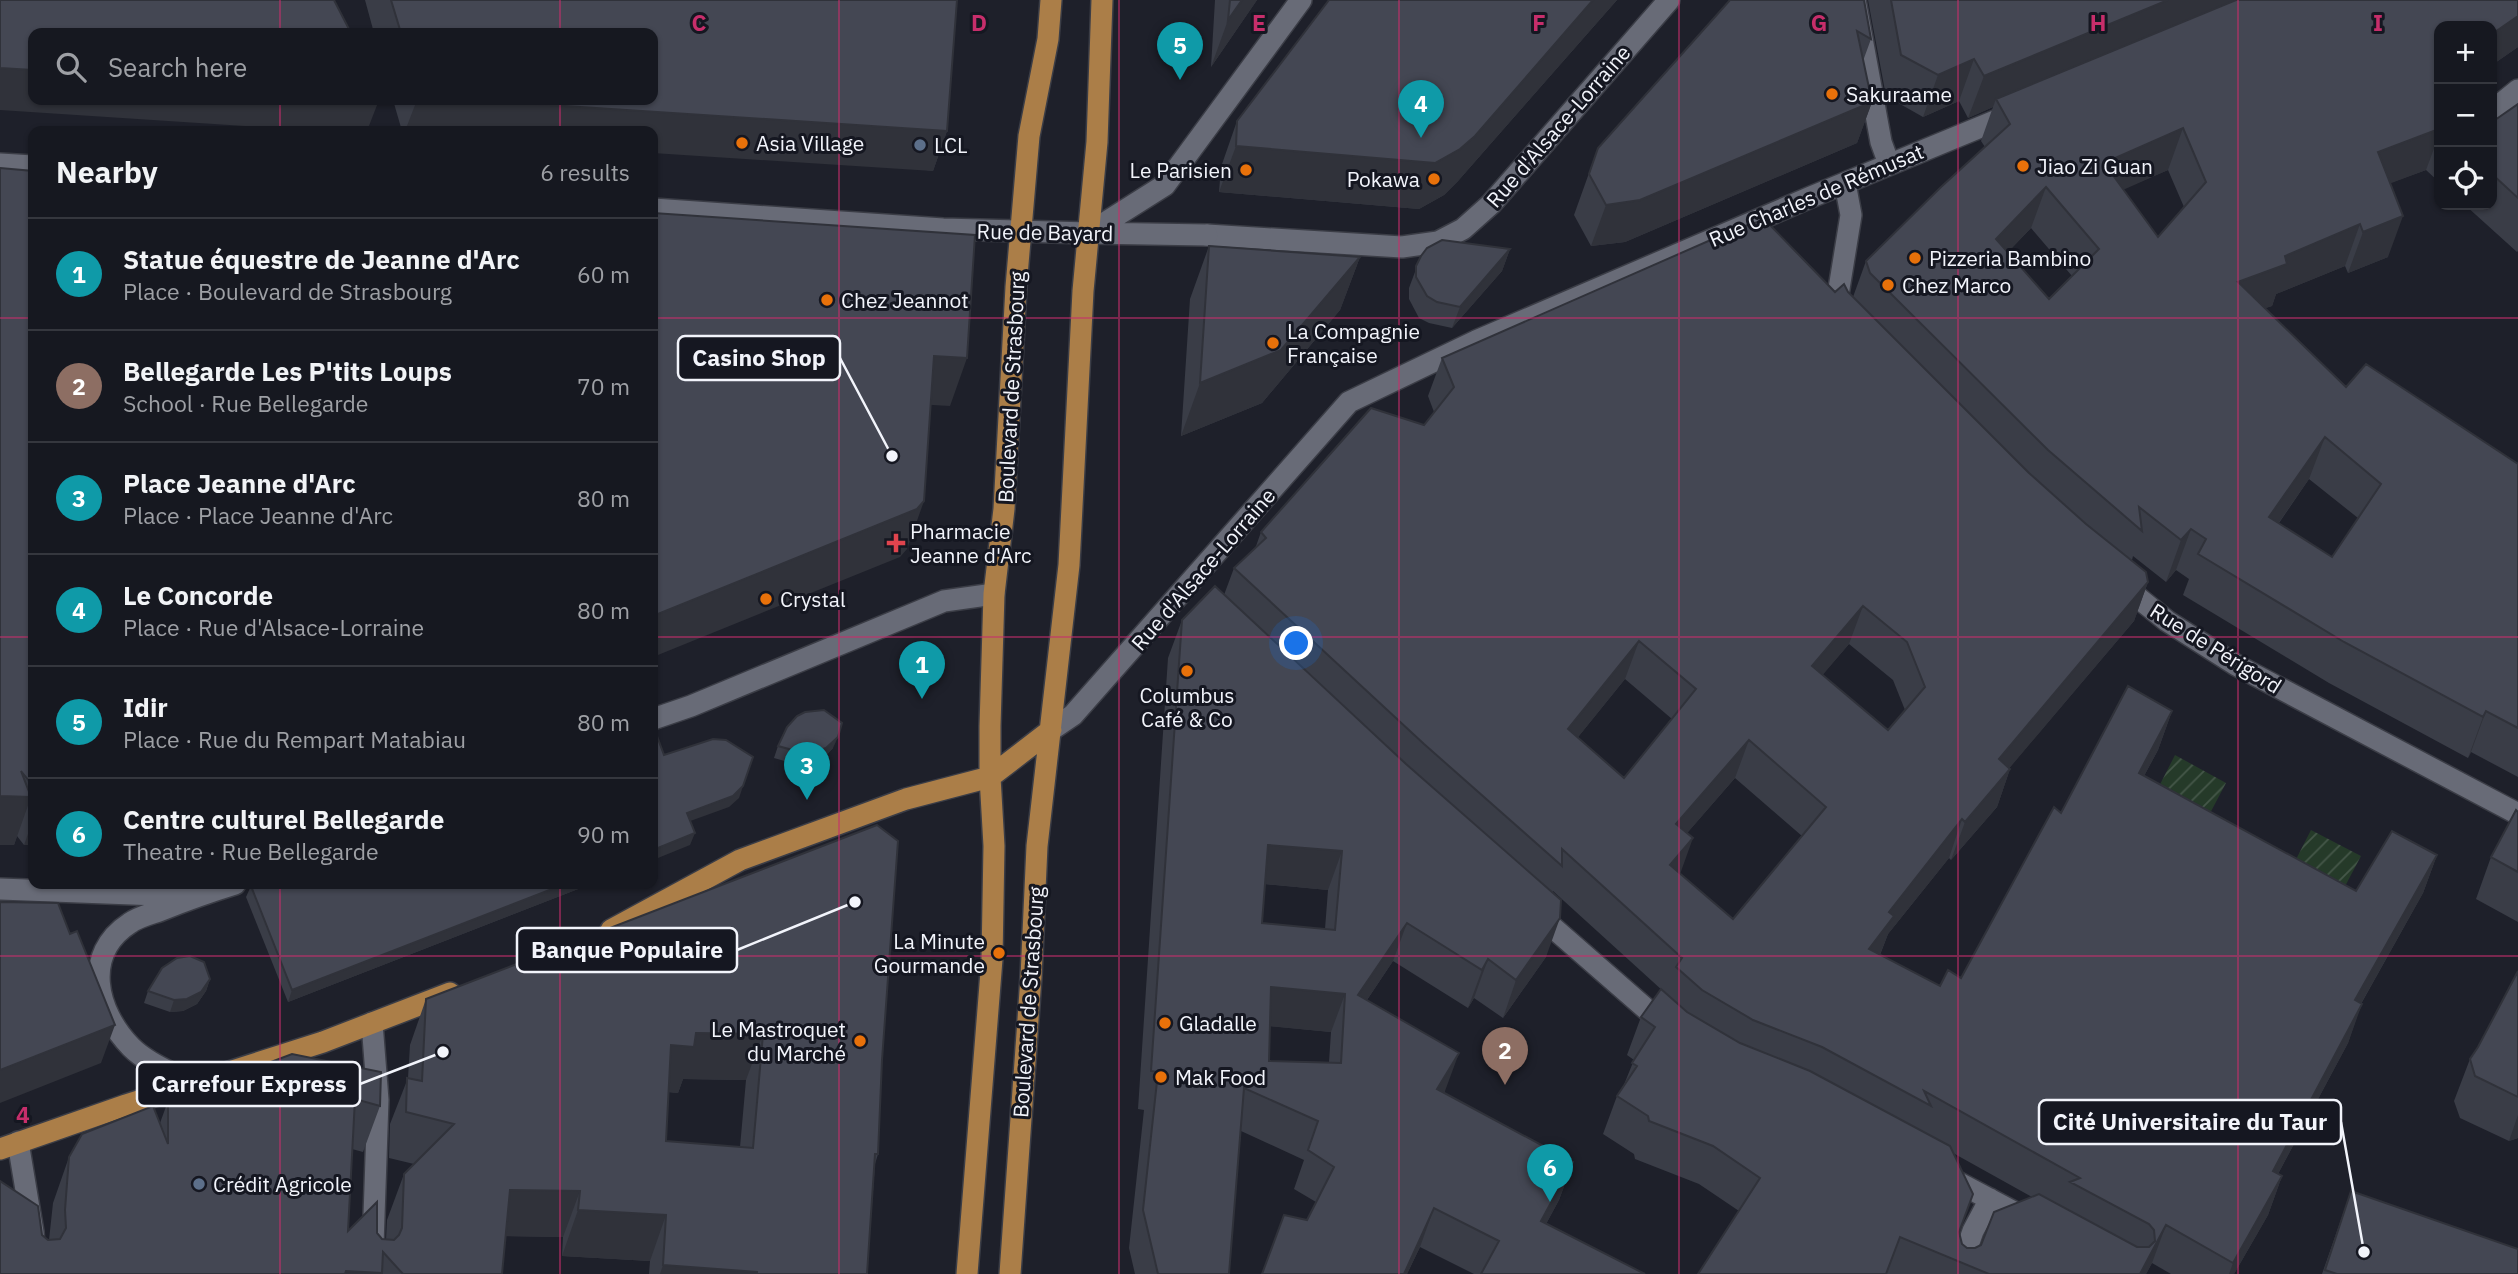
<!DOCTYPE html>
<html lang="en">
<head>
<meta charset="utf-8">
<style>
  body { margin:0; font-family:"IBM Plex Sans",sans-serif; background:#23252d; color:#f1f3f6 }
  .controls { position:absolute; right:21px; top:21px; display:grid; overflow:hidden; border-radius:14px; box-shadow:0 2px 5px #0004 }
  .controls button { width:63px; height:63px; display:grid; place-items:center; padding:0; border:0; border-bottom:2px solid #35373e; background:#161820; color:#f1f3f6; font:35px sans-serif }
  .you { position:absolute; left:1297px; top:644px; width:24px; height:24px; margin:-18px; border:5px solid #fff; border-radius:50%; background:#1a73e8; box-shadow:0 0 0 10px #1a73e833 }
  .badge { display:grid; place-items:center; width:46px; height:46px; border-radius:50%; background:#ea580c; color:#fff; font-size:23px; font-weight:700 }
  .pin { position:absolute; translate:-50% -58px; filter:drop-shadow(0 2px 4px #0008) }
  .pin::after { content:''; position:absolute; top:37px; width:24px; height:21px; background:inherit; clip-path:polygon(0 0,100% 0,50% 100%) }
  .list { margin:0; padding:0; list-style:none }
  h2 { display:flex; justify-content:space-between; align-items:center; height:91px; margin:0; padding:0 28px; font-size:30px }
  h2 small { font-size:23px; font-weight:400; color:#9ea0a5 }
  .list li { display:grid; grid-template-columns:46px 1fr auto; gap:21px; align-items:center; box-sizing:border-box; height:112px; padding:0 28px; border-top:2px solid #35373e }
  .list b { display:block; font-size:26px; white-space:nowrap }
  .list p { margin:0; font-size:23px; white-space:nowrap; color:#9ea0a5 }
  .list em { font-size:23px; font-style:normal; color:#9ea0a5 }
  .icon { flex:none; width:38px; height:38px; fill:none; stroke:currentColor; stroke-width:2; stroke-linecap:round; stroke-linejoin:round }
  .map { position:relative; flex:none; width:2518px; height:1274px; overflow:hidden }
  .search { position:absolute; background:#161820; box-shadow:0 2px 5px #0004; left:28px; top:28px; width:630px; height:77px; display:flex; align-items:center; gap:18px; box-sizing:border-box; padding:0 24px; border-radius:14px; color:#9ea0a5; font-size:26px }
  .panel { position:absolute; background:#161820; box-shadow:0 2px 5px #0004; left:28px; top:126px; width:630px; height:763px; border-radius:14px }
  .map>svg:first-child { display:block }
  .garden { fill:url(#garden-furrows) }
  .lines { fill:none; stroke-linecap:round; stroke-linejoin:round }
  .pedestrian-casing { stroke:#3b3d46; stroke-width:24 }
  .minor-casing { stroke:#3b3d46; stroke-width:24 }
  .tertiary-casing { stroke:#3b3d46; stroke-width:24 }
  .primary-casing { stroke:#3b3d46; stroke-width:24 }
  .pedestrian { stroke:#686b77; stroke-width:21 }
  .minor { stroke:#686b77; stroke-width:21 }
  .tertiary { stroke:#686b77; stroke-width:21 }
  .primary { stroke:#ab7e48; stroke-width:21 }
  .wall { fill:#3a3d47; fill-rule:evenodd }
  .shaded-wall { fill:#30323a }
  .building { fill:#444753; stroke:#30323a; stroke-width:2; fill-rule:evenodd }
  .grid { fill:none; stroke:#c72e6b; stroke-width:2; stroke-opacity:0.55 }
  .food-dot { fill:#e8710a; stroke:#151721; stroke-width:2.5 }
  .service-dot { fill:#5c6f8a; stroke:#151721; stroke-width:2.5 }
  .health-dot { fill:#e0444e; stroke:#151721; stroke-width:2.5 }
  .labels { text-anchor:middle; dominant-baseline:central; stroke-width:6; stroke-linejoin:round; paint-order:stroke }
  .poi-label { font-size:21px; fill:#f2f4fb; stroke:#151721; text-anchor:start }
  .street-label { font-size:21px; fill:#f2f4fb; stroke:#151721 }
  .grid-label { font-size:23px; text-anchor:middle; font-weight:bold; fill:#c72e6b; stroke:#151721; stroke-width:6; stroke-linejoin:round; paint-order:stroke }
  .leader { fill:none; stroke:#f2f4fb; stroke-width:2.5 }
  .callout-dot { fill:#f2f4fb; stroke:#151721; stroke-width:2.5 }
  .callout { fill:#151721; stroke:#f2f4fb; stroke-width:2.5 }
  .callout-label { font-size:23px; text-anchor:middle; font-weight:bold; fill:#f2f4fb }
</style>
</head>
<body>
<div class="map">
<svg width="2518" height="1274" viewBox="0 0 2518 1274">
  <defs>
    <pattern id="garden-furrows" width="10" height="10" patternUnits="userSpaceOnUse" patternTransform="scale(1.75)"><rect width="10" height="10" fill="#253a29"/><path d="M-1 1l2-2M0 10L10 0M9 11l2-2" fill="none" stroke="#455749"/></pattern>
  </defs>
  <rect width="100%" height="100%" fill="#1e202a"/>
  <path class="garden" d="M2175 755 2226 783 2199 834 2148 808Z
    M2311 830 2361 856 2333 909 2284 883Z"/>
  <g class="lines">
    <defs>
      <path id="pedestrian" d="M1855 0 1881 142 1889 164
        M2492 111 2518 90
        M1207 235 1402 247 1438 242 1463 229 1491 204 1669 0"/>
      <path id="minor" d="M1089 233 1165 185 1301 0
        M1089 233 1207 235
        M1841 315 1837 301 1851 215 1845 183
        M2121 584 2167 621 2236 665 2518 814
        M653 719 691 706 944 601 994 594
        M1051 730 1073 715 1349 402 1476 341 1811 197 2012 114
        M0 889 185 896
        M1534 911 1668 1028
        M190 1083C171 1072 147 1063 131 1047 96 1011 82 954 130 923 138 917 150 914 159 911 184 901 209 892 235 884
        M18 1142 33 1232 36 1274
        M1946 1176 2029 1220
        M372 1274 378 1100 372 1023
        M1958 1274 1973 1231 1990 1199"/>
      <path id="tertiary" d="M0 164 33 166
        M653 209 943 229 1089 233"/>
      <path id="primary" d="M611 930 740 860 906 799 990 777 1051 730
        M0 1149 126 1105 323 1042 450 993
        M967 1274 992 959 994 846 990 777V726L994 594 1004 509 1016 287 1029 136 1048 39 1051 0
        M1010 1274 1031 977 1037 846 1069 565 1083 291 1097 142 1102 0"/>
    </defs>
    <use href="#pedestrian" class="pedestrian-casing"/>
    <use href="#minor" class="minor-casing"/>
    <use href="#tertiary" class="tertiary-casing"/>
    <use href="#primary" class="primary-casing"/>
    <use href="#pedestrian" class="pedestrian"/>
    <use href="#minor" class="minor"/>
    <use href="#tertiary" class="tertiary"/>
    <use href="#primary" class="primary"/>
  </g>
  <path class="wall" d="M365 0H957L947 131 933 171 653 131H402L393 100H653V33H374Z
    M1215 0H1257L1211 67Z
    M1329 0H1617L1458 181 1444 195 1419 209 1219 192 1221 167 1237 121Z
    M1864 0 1871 39 1863 61 1872 102 1857 143 1625 242 1591 246 1574 215 1598 148Z
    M1868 0H2518V47L2492 65V26H2439V182L2426 170 2390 183 2388 257 2348 273 2345 266 2276 294 2272 306 2265 308 2346 387 2518 464V777L2471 752 2468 758 2329 683 2183 595 2189 579 2176 570 2166 582 2133 556 2132 560 2148 582 2134 621 2009 768 2010 769 1997 807 1951 860 1949 858 1888 934 1880 955 1940 986 1961 978 2061 813 2172 711 2158 750 2144 776 2356 891 2437 855 2423 893 2361 1004 2348 1043 2278 1174 2282 1176 2268 1215 2234 1274H2171L2152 1263 2146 1274H1698L1739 1211 1699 1184 1635 1159 1634 1154 1603 1134 1617 1096 1623 1087 1634 1060 1627 1055 1641 1017 1663 991 1553 891 1546 957 1503 1018 1474 998 1468 1008 1393 961 1367 1000 1445 1091 1444 1093 1573 1162 1559 1200 1546 1224 1645 1274H1474L1420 1247 1407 1274H1262L1307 1220 1316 1202 1294 1189 1304 1160 1241 1131 1229 1274H1135L1129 1248 1144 1110 1138 1109 1168 658 1182 620 1224 595 1234 568 1255 549 1261 532 1424 425 1434 412 1428 396 1442 358 1835 292H1848L1853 297 1866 261 1985 147 1981 141 1993 107 1968 118 1959 101 1923 117 1886 96ZM2168 170 2184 207 2158 237 2123 189ZM2031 228 2072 276 2049 299 2008 252ZM2309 479 2358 518 2332 557 2279 523ZM1849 644 1893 680 1905 710 1888 730 1822 675ZM1625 679 1672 719 1624 778 1578 737ZM1735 778 1802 836 1733 919 1680 874 1687 833ZM1265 884 1328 890 1325 929 1262 923ZM1270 1026 1331 1032 1329 1062 1269 1061ZM1953 1153 2032 1197 1981 1245 1975 1248H1967L1962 1244 1959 1232Z
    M2518 104V251L2517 252 2465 205H2492V116L2495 120Z
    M0 168 33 171V845H24L17 836 14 845H0Z
    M1209 246 1360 257 1340 310 1262 403 1181 436 1190 299Z
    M1510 249 1502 271 1452 328 1429 323 1419 318 1409 299V288L1421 256Z
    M778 746 833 748 822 760 802 766 774 758Z
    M2518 812V922L2476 899 2491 857Z
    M877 825 882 1060 878 1154 875 1164 867 1274H649L650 1261 562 1256 563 1237 506 1236 502 1274H0L42 1235 48 1240H49L53 1203 69 1157 160 1123 168 1101 292 1054 380 1106 363 1152 352 1149 348 1231 377 1233 382 1239 386 1240 387 1220 404 1174 414 1164 389 1158 390 1124 408 1078 410 1045 426 999ZM683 1079 746 1080 740 1147 666 1141 669 1092 678 1093Z
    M256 884H591L288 1002 246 897 251 886Z
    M2518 971V1138L2509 1141 2460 1118 2454 1101 2470 1059 2478 1047Z
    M210 979 206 991 197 1004 183 1011 170 1012 144 1003 148 991Z
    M2351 1191 2518 1274H2322Z"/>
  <path class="shaded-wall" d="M1242 0H1257L1211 67 1228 20Z
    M1593 0H1617L1458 181 1444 195 1419 209 1219 192 1236 146Z
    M2168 0H2253L1996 99 1993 107 1968 118 1984 76Z
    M2518 16V47L2492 65V34Z
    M1974 59 1959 101 1923 117 1938 75Z
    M0 68 33 70V100H379L367 131H319L0 110Z
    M417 100H475L947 131 933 171 653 153V131H405Z
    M1872 102 1857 143 1625 242 1591 246 1606 205Z
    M2183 128 2168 170 2089 205 2104 163Z
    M2439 129V135L2426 170 2362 194 2378 152Z
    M2046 187 2031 228 1981 280 1996 239Z
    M2403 216 2388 257 2348 273 2363 232Z
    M2360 224 2345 266 2276 294 2272 306 2223 323 2238 282 2285 256Z
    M1510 249 1502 271 1452 328 1460 307Z
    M1360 257 1340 310 1262 403 1181 436 1200 383Z
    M934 356 967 358 950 406 916 404Z
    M2325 437 2309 479 2254 558 2269 517Z
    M924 501 907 549 900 557 653 657V616Z
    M2191 529 2176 570 2166 582 2181 540Z
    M2148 582 2134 621 1985 797 1999 759Z
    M1863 606 1849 644 1798 704 1812 666Z
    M1639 641 1625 679 1554 767 1568 729Z
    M2172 711 2158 750 2125 811 2139 773Z
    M2486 711 2471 752 2468 758 2483 717Z
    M838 737 833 748 822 760 802 766 807 754Z
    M1749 740 1735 778 1662 862 1676 824Z
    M2010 769 1997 807 1951 860 1965 822Z
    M743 786 739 798 729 807 682 824 687 813Z
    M0 796 31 797 14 845H0Z
    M1962 819 1949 858 1888 934 1880 954 1855 987 1869 949 1889 912Z
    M33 820V845H24Z
    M695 833 690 845 653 860V850Z
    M1693 838 1679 877 1670 865Z
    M1268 845 1342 851 1328 890 1254 883Z
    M2437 855 2423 893 2341 1039 2355 1000Z
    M565 884H591L288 1002 292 990Z
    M1560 918 1546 957 1503 1018 1516 980Z
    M1407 923 1393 961 1344 1034 1358 995Z
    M1488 959 1474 998 1468 1008 1482 970Z
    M210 979 206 991 197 1004 183 1011 170 1012 174 1000Z
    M1271 987 1345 994 1331 1032 1257 1025Z
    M2362 1004 2348 1043 2259 1209 2273 1171Z
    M115 1025 101 1063 0 1103V1070Z
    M696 1033 763 1034 746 1080 683 1079 678 1093 655 1091 671 1045Z
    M1459 1053 1445 1091 1423 1127 1437 1089Z
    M2518 1115V1138L2509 1141Z
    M1573 1162 1559 1200 1527 1259 1541 1221Z
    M2282 1176 2268 1215 2234 1274H2229L2233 1263Z
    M510 1190 580 1191 563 1237 494 1236Z
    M1434 1208 1420 1247 1407 1274H1404Z
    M578 1210 666 1215 650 1261 562 1256Z
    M2166 1225 2152 1263 2146 1274H2140Z
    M663 1265 757 1272V1274H660Z
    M346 1271 382 1273V1274H344Z"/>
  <path class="building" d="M0 0H334L351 33H33V70L0 68Z
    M391 0H957L947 131 475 100H653V33H401Z
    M1230 0H1242L1228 20Z
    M1329 0H1593L1475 136 1460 149 1435 163 1236 146 1237 121Z
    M1730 0H1864L1871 39 1857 31 1872 102 1640 200 1606 205 1589 174 1598 148Z
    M1891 0H2168L1984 76 1974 59 1938 75 1901 55Z
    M2236 0H2518V16L2492 34V26H2439V129L2378 152 2403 216 2363 232 2360 224 2285 256 2287 264 2238 282 2346 387 2366 364 2518 464V728L2486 711 2483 717 2344 642 2198 554 2206 539 2191 529 2181 540 2139 507 2142 531 2048 450 1870 273 1866 261 1941 187 2010 124 1996 99ZM2183 128 2206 182 2158 237 2104 163ZM2046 187 2099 249 2049 299 1996 239ZM2325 437 2381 484 2332 557 2269 517Z
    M2518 104V198L2492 174V116L2495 120Z
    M0 168 33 171V786L21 771 31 797 0 796Z
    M653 213 975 235 967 358 934 356 924 501 917 509 653 616Z
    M1765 220 1835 292 1844 284 1848 292 2029 473 2086 524 2146 572 2148 582 1999 759 2010 769 1965 822 1962 819 1889 912 1894 916 1869 949 1940 986 1948 970 1961 978 2054 807 2061 813 2128 686 2172 711 2139 773 2356 891 2392 831 2437 855 2355 1000 2362 1004 2273 1171 2282 1176 2233 1263 2166 1225 2140 1274H1989L1900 1237 1886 1274H1698L1760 1178 1713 1146 1649 1121 1648 1116 1617 1096 1637 1066 1632 1063 1655 1027 1641 1017 1661 989 1687 1012 1740 1043 1810 1071 1950 1146 1973 1194 1959 1232 1962 1244 1967 1248H1975L1981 1245 1994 1212 2039 1194 2137 1247H2149L2155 1241 2154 1230 2149 1224 2070 1182 2080 1178 1924 1091 1931 1106 1822 1047 1753 1020 1702 990 1676 967 1682 958 1562 849V866L1424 744 1234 568 1266 538 1261 532 1371 408 1424 425 1454 387 1442 358 1738 228ZM1863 606 1907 642 1925 687 1888 730 1812 666ZM1639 641 1696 689 1624 778 1568 729ZM1749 740 1826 807 1733 919 1670 865 1693 838 1676 824Z
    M1442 240 1510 249 1460 307 1437 302 1427 296 1416 277V266L1421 256 1427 248Z
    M1209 246 1360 257 1281 350 1200 383Z
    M1215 586 1406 764 1561 900 1560 918 1516 980 1488 959 1482 970 1407 923 1358 995 1459 1053 1437 1089 1573 1162 1541 1221 1645 1274H1481L1499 1241 1434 1208 1404 1274H1262L1284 1215 1307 1220 1334 1167 1308 1150 1318 1121 1244 1088 1229 1274H1158L1143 1210 1158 1072 1151 1071 1182 620ZM1268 845 1342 851 1335 930 1262 923ZM1271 987 1345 994 1341 1063 1269 1061Z
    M824 710 842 723 838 737 826 748 807 754 778 746 787 727 797 716 805 712Z
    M654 728 664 755 713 739 726 740 753 757 743 786 733 796 687 813 695 833 653 850V729Z
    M2516 810 2518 812V872L2491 857Z
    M877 825 898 841 882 1060 878 1154H875L867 1274H757V1272L663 1265 666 1215 578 1210 580 1191 510 1190 502 1274H403L383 1252 382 1273 346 1271 345 1274H0V1181L38 1206 42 1235 48 1240 60 1239 66 1228 65 1210 69 1157 82 1134 153 1106 168 1144V1101L292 1054 381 1072 380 1106 355 1099 348 1231 377 1202V1233L382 1239 394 1240 399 1235 402 1228 404 1174 454 1124 406 1112 407 1078 422 1081 426 999ZM696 1033 763 1034 753 1148 666 1141 671 1045 694 1047Z
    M256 884H565L292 990 251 886Z
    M0 902 58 903 70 934 77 931 115 1025 0 1070Z
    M190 956 204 962 210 979 201 992 187 999 174 1000 148 991 162 968 177 958Z
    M2518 971V1097L2475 1076 2470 1059 2478 1047Z
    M2351 1191 2518 1249V1274H2337L2325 1270Z"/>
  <path class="grid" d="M280 0V33M560 0V33M839 0V1274M1119 0V1274M1399 0V1274M1679 0V1274M1958 0V1274M2238 0V1274M280 100V131M560 100V131M0 318H33M653 318H2518M0 637H33M653 637H2518M280 884V1274M560 884V1274M0 956H2518"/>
  <g class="food-dot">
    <circle cx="1832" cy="94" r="7"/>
    <circle cx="742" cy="143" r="7"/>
    <circle cx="2023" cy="166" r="7"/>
    <circle cx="1246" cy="170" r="7"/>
    <circle cx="1434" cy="179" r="7"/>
    <circle cx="1915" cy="258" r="7"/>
    <circle cx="1888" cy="285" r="7"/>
    <circle cx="827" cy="300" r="7"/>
    <circle cx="1273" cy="343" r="7"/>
    <circle cx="766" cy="599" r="7"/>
    <circle cx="1187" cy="671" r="7"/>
    <circle cx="999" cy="953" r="7"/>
    <circle cx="1165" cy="1023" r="7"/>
    <circle cx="860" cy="1041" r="7"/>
    <circle cx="1161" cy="1077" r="7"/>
  </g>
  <g class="service-dot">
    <circle cx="920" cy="145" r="7"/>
    <circle cx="199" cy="1184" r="7"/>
  </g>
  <path class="health-dot" d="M892.5 532.5h7v7h7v7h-7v7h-7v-7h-7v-7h7z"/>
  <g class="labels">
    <g class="poi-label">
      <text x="1846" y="94">Sakuraame</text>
      <text x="756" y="143">Asia Village</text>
      <text x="934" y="145">LCL</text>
      <text x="2037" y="166">Jiao Zi Guan</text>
      <text x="1232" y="170" text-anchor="end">Le Parisien</text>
      <text x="1420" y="179" text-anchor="end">Pokawa</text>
      <text x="1929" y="258">Pizzeria Bambino</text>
      <text x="1902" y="285">Chez Marco</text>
      <text x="841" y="300">Chez Jeannot</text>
      <text x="1287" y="331">La Compagnie<tspan x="1287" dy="24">Française</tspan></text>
      <text x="910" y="531">Pharmacie<tspan x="910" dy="24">Jeanne d'Arc</tspan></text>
      <text x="780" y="599">Crystal</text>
      <text x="1187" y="695" text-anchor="middle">Columbus<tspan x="1187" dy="24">Café &amp; Co</tspan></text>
      <text x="985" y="941" text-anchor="end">La Minute<tspan x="985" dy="24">Gourmande</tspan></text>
      <text x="1179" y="1023">Gladalle</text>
      <text x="846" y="1029" text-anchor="end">Le Mastroquet<tspan x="846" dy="24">du Marché</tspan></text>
      <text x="1175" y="1077">Mak Food</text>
      <text x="213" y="1184">Crédit Agricole</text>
    </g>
    <g class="street-label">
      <text transform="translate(1558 126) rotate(-49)">Rue d'Alsace-Lorraine</text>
      <text transform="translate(1816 195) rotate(-23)">Rue Charles de Rémusat</text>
      <text transform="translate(1045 232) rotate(1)">Rue de Bayard</text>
      <text transform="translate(1011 387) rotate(-87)">Boulevard de Strasbourg</text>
      <text transform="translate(1203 569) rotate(-49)">Rue d'Alsace-Lorraine</text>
      <text transform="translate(2216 648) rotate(32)">Rue de Périgord</text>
      <text transform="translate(1028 1002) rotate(-86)">Boulevard de Strasbourg</text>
    </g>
  </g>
  <g class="grid-label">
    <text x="699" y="31">C</text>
    <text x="979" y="31">D</text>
    <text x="1259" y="31">E</text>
    <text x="1539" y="31">F</text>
    <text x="1819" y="31">G</text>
    <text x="2098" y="31">H</text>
    <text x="2378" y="31">I</text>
    <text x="23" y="1123">4</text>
  </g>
  <path class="leader" d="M892 456L840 358M855 902L737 950M443 1052L360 1084M2364 1252L2341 1122"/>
  <g class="callout-dot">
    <circle cx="892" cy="456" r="7"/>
    <circle cx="855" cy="902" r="7"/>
    <circle cx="443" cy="1052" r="7"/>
    <circle cx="2364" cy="1252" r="7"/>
  </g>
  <g class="callout">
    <rect x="678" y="336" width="162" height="44" rx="7"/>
    <rect x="517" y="928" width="220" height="44" rx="7"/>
    <rect x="137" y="1062" width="223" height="44" rx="7"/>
    <rect x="2039" y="1100" width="302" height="44" rx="7"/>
  </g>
  <g class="callout-label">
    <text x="759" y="366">Casino Shop</text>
    <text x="627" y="958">Banque Populaire</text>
    <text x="249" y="1092">Carrefour Express</text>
    <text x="2190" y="1130">Cité Universitaire du Taur</text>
  </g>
</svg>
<div class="controls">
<button>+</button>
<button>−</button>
<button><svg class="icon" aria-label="locate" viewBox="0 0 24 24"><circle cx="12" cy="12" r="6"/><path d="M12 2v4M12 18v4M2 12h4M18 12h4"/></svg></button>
</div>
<div class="you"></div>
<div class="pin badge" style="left:922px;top:699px;background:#0f9aa8">1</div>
<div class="pin badge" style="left:1505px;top:1085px;background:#8d6e63">2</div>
<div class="pin badge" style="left:807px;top:800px;background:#0f9aa8">3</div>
<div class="pin badge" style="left:1421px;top:138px;background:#0f9aa8">4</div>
<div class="pin badge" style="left:1180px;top:80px;background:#0f9aa8">5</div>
<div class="pin badge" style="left:1550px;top:1202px;background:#0f9aa8">6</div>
<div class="search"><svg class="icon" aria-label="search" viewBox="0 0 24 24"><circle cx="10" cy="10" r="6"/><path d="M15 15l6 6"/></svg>Search here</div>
<section class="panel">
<h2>Nearby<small>6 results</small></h2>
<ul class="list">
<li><span class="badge" style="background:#0f9aa8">1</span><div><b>Statue équestre de Jeanne d'Arc</b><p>Place · Boulevard de Strasbourg</p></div><em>60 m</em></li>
<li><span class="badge" style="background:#8d6e63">2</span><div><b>Bellegarde Les P'tits Loups</b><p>School · Rue Bellegarde</p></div><em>70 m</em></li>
<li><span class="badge" style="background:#0f9aa8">3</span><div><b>Place Jeanne d'Arc</b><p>Place · Place Jeanne d'Arc</p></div><em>80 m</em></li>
<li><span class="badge" style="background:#0f9aa8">4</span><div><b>Le Concorde</b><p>Place · Rue d'Alsace-Lorraine</p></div><em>80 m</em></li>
<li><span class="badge" style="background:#0f9aa8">5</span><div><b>Idir</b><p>Place · Rue du Rempart Matabiau</p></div><em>80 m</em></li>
<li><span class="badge" style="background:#0f9aa8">6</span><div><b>Centre culturel Bellegarde</b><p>Theatre · Rue Bellegarde</p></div><em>90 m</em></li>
</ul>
</section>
</div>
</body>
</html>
